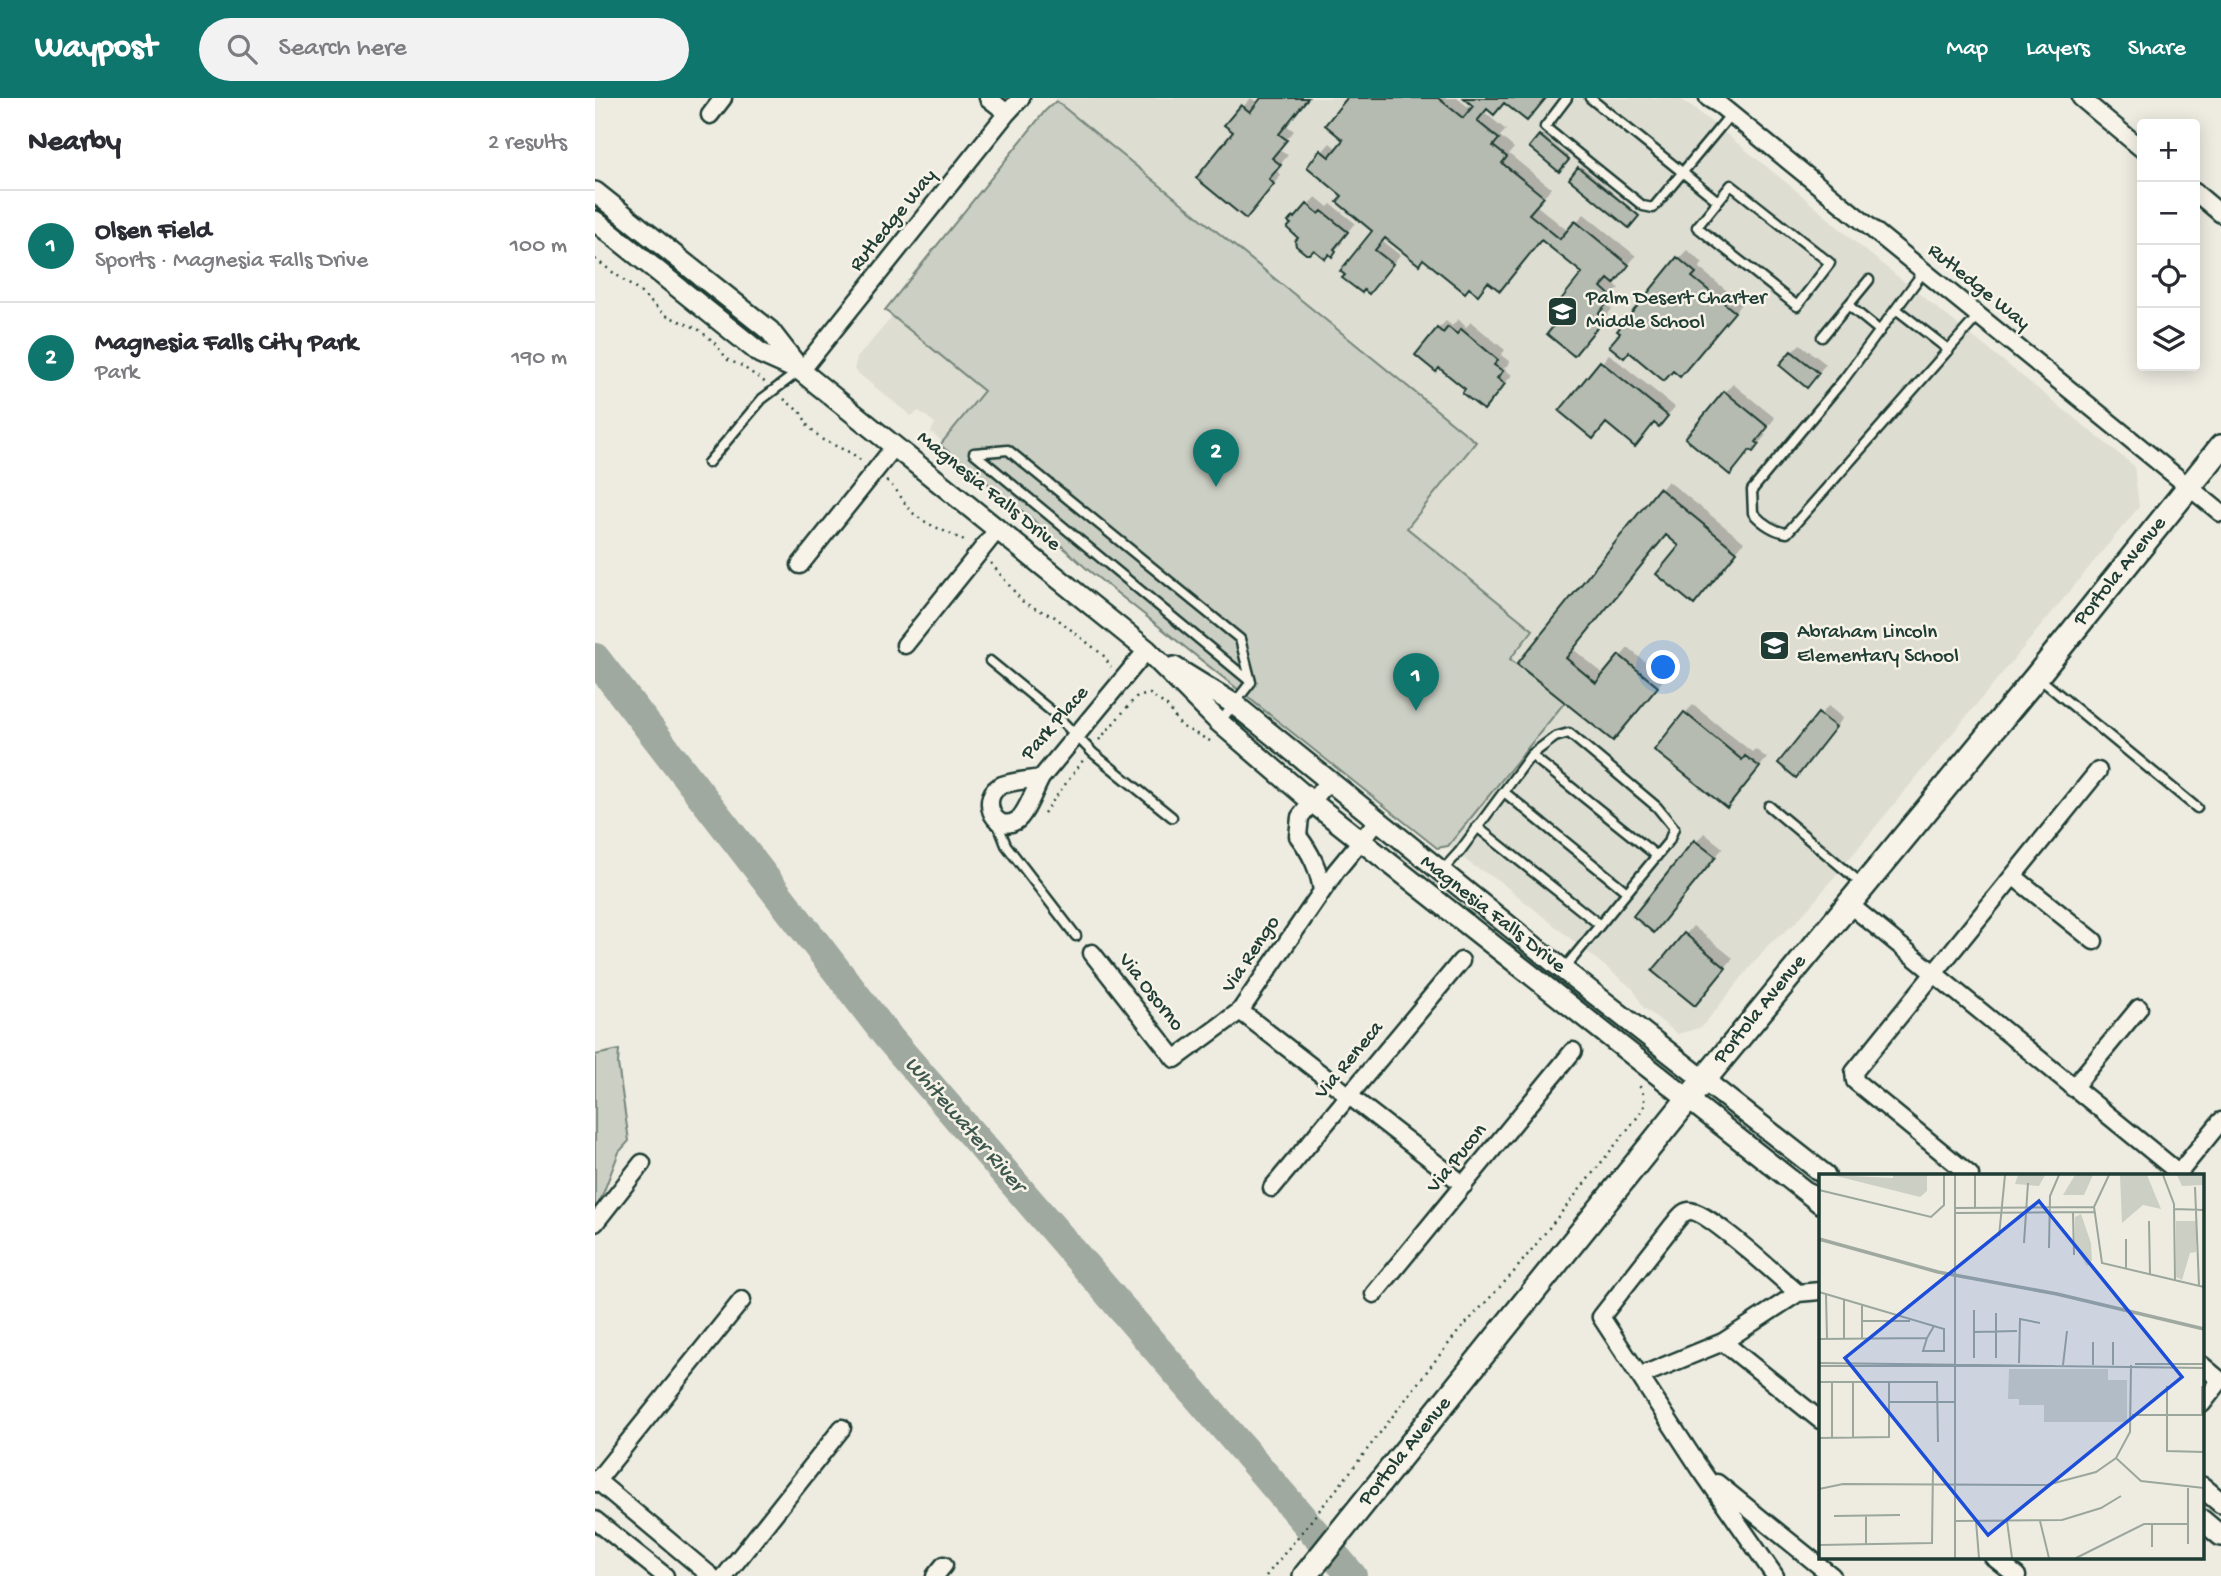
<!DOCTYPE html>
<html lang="en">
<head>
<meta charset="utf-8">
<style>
  body { margin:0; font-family:"Gochi Hand",sans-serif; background:#f2f2f3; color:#2b2b33 }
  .controls { position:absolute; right:21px; top:21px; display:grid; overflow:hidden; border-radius:7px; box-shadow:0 4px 18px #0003 }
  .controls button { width:63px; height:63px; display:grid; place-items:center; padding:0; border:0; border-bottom:2px solid #e1e1e2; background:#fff; color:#2b2b33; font:35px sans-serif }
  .you { position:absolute; left:1069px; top:570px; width:24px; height:24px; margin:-18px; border:5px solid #fff; border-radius:50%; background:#1a73e8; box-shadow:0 0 0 10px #1a73e833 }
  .badge { display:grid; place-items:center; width:46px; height:46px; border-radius:50%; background:#0f766e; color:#fff; font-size:23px; font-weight:700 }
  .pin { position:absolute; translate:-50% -58px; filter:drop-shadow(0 2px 4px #0008) }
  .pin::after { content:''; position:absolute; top:37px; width:24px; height:21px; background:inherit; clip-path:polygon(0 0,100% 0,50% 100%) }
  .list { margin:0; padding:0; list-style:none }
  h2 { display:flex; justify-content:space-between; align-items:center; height:91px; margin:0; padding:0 28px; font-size:30px }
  h2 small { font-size:23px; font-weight:400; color:#7c7c81 }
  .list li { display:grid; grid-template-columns:46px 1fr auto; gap:21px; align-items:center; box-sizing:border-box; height:112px; padding:0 28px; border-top:2px solid #e1e1e2 }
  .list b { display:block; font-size:26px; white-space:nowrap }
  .list p { margin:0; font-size:23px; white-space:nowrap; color:#7c7c81 }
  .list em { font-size:23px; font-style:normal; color:#7c7c81 }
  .icon { flex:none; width:38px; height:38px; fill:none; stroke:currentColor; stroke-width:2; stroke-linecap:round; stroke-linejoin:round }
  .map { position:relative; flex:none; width:1626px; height:1478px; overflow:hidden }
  header { display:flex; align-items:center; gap:42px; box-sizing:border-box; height:98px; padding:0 35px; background:#0f766e; color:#fff }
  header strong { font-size:33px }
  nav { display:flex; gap:38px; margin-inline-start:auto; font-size:24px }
  .search { width:490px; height:63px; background:#f2f2f3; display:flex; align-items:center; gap:18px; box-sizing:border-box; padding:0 24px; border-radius:38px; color:#7c7c81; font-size:26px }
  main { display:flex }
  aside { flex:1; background:#fff }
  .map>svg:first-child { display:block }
  .built { fill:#ddddd2 }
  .green { fill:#cccfc4; stroke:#76867c; stroke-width:2 }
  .shadow { fill:#0003 }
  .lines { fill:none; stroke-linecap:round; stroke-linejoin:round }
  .river { stroke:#9fa99f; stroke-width:30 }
  .building { fill:#b5bbb0; stroke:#1f3d34; stroke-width:2 }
  .service-casing { stroke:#1f3d34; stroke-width:13 }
  .minor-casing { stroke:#1f3d34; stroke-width:21 }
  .tertiary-casing { stroke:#1f3d34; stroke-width:24 }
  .secondary-casing { stroke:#1f3d34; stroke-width:28 }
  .path { stroke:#1f3d34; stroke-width:2.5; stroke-dasharray:2 5; stroke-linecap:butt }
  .service { stroke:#f7f3e8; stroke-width:8 }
  .minor { stroke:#f7f3e8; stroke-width:16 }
  .tertiary { stroke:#f7f3e8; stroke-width:19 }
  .secondary { stroke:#f7f3e8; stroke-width:23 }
  .labels { text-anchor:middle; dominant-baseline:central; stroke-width:5; stroke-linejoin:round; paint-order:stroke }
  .street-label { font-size:21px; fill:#1f3d34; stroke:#f7f3e8 }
  .poi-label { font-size:21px; fill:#1f3d34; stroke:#f7f3e8; text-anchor:start }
  .water-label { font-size:23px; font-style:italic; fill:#3f584f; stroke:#f7f3e8 }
  .inset-river { fill:none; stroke:#9fa99f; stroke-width:3.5 }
  .inset-road { fill:none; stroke:#9ba69c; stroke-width:2 }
  .view { fill:#1d4ed8; fill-opacity:0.15; stroke:#1d4ed8; stroke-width:3.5 }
  .inset-edge { fill:none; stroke:#1f3d34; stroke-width:3.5 }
</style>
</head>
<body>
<header>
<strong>Waypost</strong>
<div class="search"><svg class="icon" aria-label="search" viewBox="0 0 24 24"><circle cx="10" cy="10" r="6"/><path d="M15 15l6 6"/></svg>Search here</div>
<nav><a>Map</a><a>Layers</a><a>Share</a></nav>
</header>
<main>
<aside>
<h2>Nearby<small>2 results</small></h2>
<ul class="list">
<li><span class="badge">1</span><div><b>Olsen Field</b><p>Sports · Magnesia Falls Drive</p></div><em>100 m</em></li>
<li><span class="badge">2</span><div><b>Magnesia Falls City Park</b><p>Park</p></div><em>190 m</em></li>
</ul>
</aside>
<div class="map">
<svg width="1626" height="1478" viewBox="0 0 1626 1478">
  <rect width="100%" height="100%" fill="#eeece1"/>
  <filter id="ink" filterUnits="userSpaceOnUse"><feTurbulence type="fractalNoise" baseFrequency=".0143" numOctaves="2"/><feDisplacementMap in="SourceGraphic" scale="14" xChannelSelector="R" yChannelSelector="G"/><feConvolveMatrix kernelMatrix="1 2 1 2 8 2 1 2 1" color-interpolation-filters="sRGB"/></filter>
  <g filter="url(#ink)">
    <path class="built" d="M462 0H1084L1110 19 1203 94 1266 149 1539 368 1544 409 1212 812 1197 828 1173 847 1107 929 1083 936 1049 910 1038 891 903 782 877 767 853 748 969 604 915 561 938 533 811 429 881 344 461 3Z
      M297 219 389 293 348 344 336 334 340 325 324 313 316 318 259 272 262 260Z"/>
    <path class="green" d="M461 3 881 344 812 430 938 532 915 561 970 604 853 748 842 750 492 471 437 421 345 347 389 293 290 212 450 13Z
      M24 952 23 966 34 1043 24 1054 4 1106 0 1111V957Z"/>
    <path class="shadow" d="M656 0 664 6 668 0H712L691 27 699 33 684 51 693 57 681 72 686 77 659 110 641 34 632 27Z
      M755 0H862L877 12 881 7 871 0H950L910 3 893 9 889 14 911 32 905 38 919 50 914 56 956 90 941 107 973 133 989 116 1041 158 1018 184 1024 190 1011 206 1017 211 988 247 964 224 990 175 947 140 913 183 894 182 829 159 791 138 787 143 805 157 782 185 752 176 780 133 749 98 727 54 735 45 743 52 751 41Z
      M947 36 974 59 964 72 936 49Z
      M986 68 1044 116 1034 128 976 81Z
      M721 99 733 109 736 106 760 125 746 142 748 144 737 156 699 119Z
      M1092 152 1108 165 1104 170 1147 205 1094 269 1083 161Z
      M863 221 871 229 876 224 910 252 906 257 915 264 909 271 917 277 897 301 873 291 843 231 851 223 857 228Z
      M1205 246 1231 266 1220 279 1197 254Z
      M1014 256 1080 309 1064 327 1060 324 1048 338 1012 323 967 313Z
      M1138 286 1180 320 1168 335 1171 337 1158 352 1130 294Z
      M1073 383 1149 444 1107 496 1086 447 1071 436 978 551 1010 577 1033 550 1070 580 1018 641 925 565Z
      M1098 607 1157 654 1160 651 1172 660 1140 699 1090 615Z
      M1233 608 1248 620 1209 669 1185 665Z
      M1109 735 1128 750 1067 824 1040 818Z
      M1098 828 1138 860 1108 897 1060 872Z"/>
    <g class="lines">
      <path class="river" d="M0 560 293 939 757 1478"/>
    </g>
    <path class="building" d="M666 0H713L684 36 692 42 677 60 686 67 674 81 679 86 651 121 601 80 638 34 629 27 646 7 655 14Z
      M752 0H843L868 20 878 8 869 0H951L932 23 909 5 899 17 892 11 882 23 904 41 898 48 912 59 907 65 949 99 934 116 965 141 980 123 1034 167 1019 186 1013 181 1006 189 1017 199 1004 215 1010 220 979 258 952 236 961 225 953 218 987 175 946 142 905 193 893 184 883 197 874 190 870 195 828 161 824 167 790 140 780 152 798 166 774 196 769 192 767 195 747 180 750 177 745 173 777 133 742 104 747 98 712 69 725 52 734 59 748 42 730 27Z
      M944 37 974 62 964 74 934 49Z
      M983 69 1044 118 1034 130 974 81Z
      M712 106 724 116 727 113 753 134 739 151 741 153 737 159 734 156 730 161 719 152 715 156H711L701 148 700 143 703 140 692 130 696 126 693 124 698 118 700 120Z
      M1082 159 1101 175 1097 179 1140 214 1085 279 1078 273 1069 283 1034 254 1029 260 1014 248 1025 235 1022 233Z
      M853 229 862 236 866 231 903 262 899 267 908 273 902 280 910 286 889 312 867 295 870 291 844 270 841 274 820 257 842 230 848 235Z
      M1196 253 1224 275 1212 290 1184 267Z
      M1005 263 1073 318 1064 329 1059 325 1040 349 1011 325 998 341 964 313Z
      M1129 293 1173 329 1161 344 1164 346 1158 354 1155 352 1135 377 1090 340Z
      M1064 390 1142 454 1099 507 1061 476 1084 448 1071 437 971 560 1001 585 1024 557 1063 589 1018 643 922 566Z
      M1089 614 1147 662 1150 658 1165 669 1132 710 1059 652Z
      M1223 615 1241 629 1201 680 1183 665Z
      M1099 742 1121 759 1059 835 1038 818Z
      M1089 835 1131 870 1100 908 1057 873Z"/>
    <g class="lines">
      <defs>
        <path id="service" d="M972 0 950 29 1048 108 1058 110 1136 16
          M995 0 1123 103 1102 129 1202 208 1235 165 1136 87 1123 103
          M1329 173 1249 281 1157 392 1158 415C1168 426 1178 433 1192 435L1383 218
          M1253 207 1285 233
          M1301 211 1354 252
          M1227 239 1274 182
          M379 355 656 584 625 624
          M379 355 413 352 645 541 656 584
          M113 365 167 301 203 274
          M395 563 461 617 498 655 577 719
          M1444 580 1602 710
          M936 657 1062 758
          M909 694 1032 794
          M1174 708 1267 786
          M402 724 411 747 481 838
          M882 729 1005 827
          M846 774 865 753 936 657 960 639 974 635 1062 709 1079 730 1074 743 968 872"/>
        <path id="minor" d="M393 0 412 15
          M1113 0 1126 8 1626 415
          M1486 0 1547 51
          M115 17 128 0
          M1600 94 1626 116
          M206 273 412 15 426 0
          M205 467 300 348
          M310 547 403 431
          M446 680C440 691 430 718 421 723 397 736 384 696 407 687 418 683 434 682 446 680L552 552
          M1418 778 1499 843
          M727 793C724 771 716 755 703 738L705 719 734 682
          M1254 806 1584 1075
          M497 855 580 961 645 913 741 773 783 722
          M645 913 869 1087
          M1478 990 1544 910
          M1375 1077 1260 983 1259 974 1503 673
          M1582 1077 1626 1023
          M677 1090 866 863
          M0 1125 47 1065
          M1203 1195 1225 1193
          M779 1196 978 953
          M1128 1244 1203 1195C1186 1181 1111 1111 1094 1113 1087 1114 1083 1121 1078 1127L1006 1219 1106 1372 1180 1478
          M1607 1267 1626 1283
          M1045 1278 1128 1244 1225 1322
          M1607 1306 1625 1283
          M0 1381 116 1478
          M0 1385 147 1202
          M1122 1385 1237 1478
          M0 1422 70 1478
          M1398 1459 1422 1478
          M130 1478 247 1330
          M340 1478 349 1467"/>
        <path id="tertiary" d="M0 94 175 233 206 273 552 552 624 624 717 704 1225 1105
          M0 123 165 255 201 271
          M579 569 639 606 956 862 1230 1077
          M1607 1389 1626 1405
          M1607 1422 1626 1438"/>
        <path id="secondary" d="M710 1478 1094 1000 1442 578 1626 349"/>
      </defs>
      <use href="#service" class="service-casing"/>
      <use href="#minor" class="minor-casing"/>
      <use href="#tertiary" class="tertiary-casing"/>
      <use href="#secondary" class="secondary-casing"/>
      <path class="path" d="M0 161 46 195 70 217 103 231 118 243 133 262 147 268 171 285
        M189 301 207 316 213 328 228 342 256 355 267 363
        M291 383C305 392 307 405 319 416 334 429 356 434 372 445
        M396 465 427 503 437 509 460 519 508 557 516 569
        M504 642 541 599 555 596 572 608 586 628 619 645
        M449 715 489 661
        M671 1478 749 1382 836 1268 863 1234 918 1175 1041 1021 1050 1007 1047 991 1041 985"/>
      <use href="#service" class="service"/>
      <use href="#minor" class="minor"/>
      <use href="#tertiary" class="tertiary"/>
      <use href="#secondary" class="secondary"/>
    </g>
  </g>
  <defs>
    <symbol id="school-square" viewBox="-11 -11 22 22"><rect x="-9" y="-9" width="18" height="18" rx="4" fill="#1f3d34" stroke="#f7f3e8"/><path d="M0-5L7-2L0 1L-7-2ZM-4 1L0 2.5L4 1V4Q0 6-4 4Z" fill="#fff"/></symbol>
  </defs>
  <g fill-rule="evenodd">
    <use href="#school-square" x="950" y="196" width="35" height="35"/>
    <use href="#school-square" x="1162" y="530" width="35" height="35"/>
  </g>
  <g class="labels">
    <g class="street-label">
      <text transform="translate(299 123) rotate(-51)">Rutledge Way</text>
      <text transform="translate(1383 190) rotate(39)">Rutledge Way</text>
      <text transform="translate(393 394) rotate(39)">Magnesia Falls Drive</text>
      <text transform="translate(1526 474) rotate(-51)">Portola Avenue</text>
      <text transform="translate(461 626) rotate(-49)">Park Place</text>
      <text transform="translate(897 817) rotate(38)">Magnesia Falls Drive</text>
      <text transform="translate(657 857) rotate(-56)">Via Rengo</text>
      <text transform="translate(555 895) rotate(52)">Via Osorno</text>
      <text transform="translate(1166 912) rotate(-51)">Portola Avenue</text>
      <text transform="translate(755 963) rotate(-50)">Via Reneca</text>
      <text transform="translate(863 1061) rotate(-51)">Via Pucon</text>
      <text transform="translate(811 1354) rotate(-51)">Portola Avenue</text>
    </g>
    <g class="poi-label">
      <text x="991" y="201">Palm Desert Charter<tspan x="991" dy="24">Middle School</tspan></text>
      <text x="1202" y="535">Abraham Lincoln<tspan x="1202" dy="24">Elementary School</tspan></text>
    </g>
    <g class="water-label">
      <text transform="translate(369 1027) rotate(49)">Whitewater River</text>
    </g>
  </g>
  <g transform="translate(1224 1076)">
    <rect width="385" height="385" fill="#eeece1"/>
    <path d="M13 1 74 4V1H108V17L101 23ZM199 1H226L220 12 196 10ZM256 1H274L265 21H244ZM301 1H328L342 35 324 31 303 49ZM358 1H385V11L363 12ZM262 40 272 69 273 86 268 92 256 72V43ZM357 47H377V78L371 79 363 106 357 103ZM289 195V206H308V248H225V231H200V225H189L190 195Z" fill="#cccfc4"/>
    <path class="inset-river" d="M0 65 119 98 238 120 385 155"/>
    <path class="inset-road" d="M290 1 275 33 283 89 385 113M344 1 355 30 356 106M376 13 380 112M0 16 112 43 125 31V1M136 34 275 33M156 35V1M355 35 385 36M254 38 255 81M136 39 275 38M330 47 331 100M180 62 186 1M205 69 209 9M230 74 231 22 240 1M307 95V65M0 118 125 155V177H104L108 164M7 120 8 165M43 131V165M43 147H91M155 158 198 157M0 165 108 164 115 152M25 165V125M274 168V191M294 168V191M155 184V136M177 184V139M0 189 385 194M200 189 201 145 221 149M316 190H385M244 191 248 157M0 192H236M0 208H118L119 268M13 208V264M34 208V263M348 212V277L385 278M70 228H136M313 241H385M383 241V212M0 264 70 263V208M297 284 322 307 385 314M369 314V370M0 315 24 310 228 311 277 298 297 284 311 258 312 191M15 342 81 341M47 342V370M136 347 243 346 282 334 302 322M157 347 160 384M188 347 193 384M221 347 230 384M333 349V373M0 371 113 369 114 294M136 384V1M257 384 325 350H369"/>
    <path class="view" d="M220 27 363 203 169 361 26 184Z"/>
    <rect width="385" height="385" class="inset-edge"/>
  </g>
</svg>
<div class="controls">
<button>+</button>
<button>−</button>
<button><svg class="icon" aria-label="locate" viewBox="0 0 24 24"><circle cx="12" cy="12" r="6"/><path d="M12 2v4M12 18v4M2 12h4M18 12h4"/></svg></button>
<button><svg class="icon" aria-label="layers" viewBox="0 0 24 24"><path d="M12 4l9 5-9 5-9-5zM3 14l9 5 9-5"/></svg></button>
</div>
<div class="you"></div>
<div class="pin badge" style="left:821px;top:613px">1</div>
<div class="pin badge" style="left:621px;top:389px">2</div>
</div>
</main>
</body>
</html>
